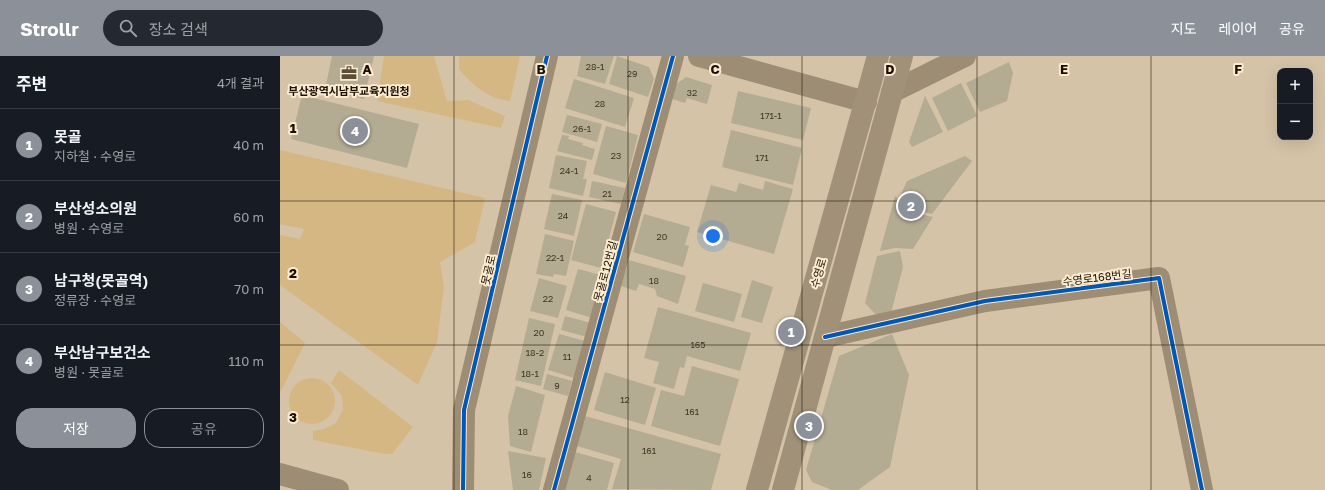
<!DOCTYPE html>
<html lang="ko">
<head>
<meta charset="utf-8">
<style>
  body { margin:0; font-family:"Golos Text","Noto Sans KR",sans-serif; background:#242831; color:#f1f3f6 }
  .controls { position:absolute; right:12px; top:12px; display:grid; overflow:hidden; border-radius:8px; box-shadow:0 4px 16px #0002 }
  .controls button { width:36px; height:36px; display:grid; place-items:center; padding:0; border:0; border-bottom:1px solid #363941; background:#171b24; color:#f1f3f6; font:20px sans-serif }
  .you { position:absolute; left:433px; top:180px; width:14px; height:14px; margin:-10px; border:3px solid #fff; border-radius:50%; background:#1a73e8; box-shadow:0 0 0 6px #1a73e833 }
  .badge { display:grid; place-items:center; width:26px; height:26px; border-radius:50%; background:#8c9099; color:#fff; font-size:13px; font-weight:700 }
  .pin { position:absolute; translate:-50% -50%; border:2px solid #fff; box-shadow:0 1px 4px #0006 }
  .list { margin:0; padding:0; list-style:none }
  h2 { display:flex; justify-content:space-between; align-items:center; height:52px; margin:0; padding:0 16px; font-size:17px }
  h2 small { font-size:13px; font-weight:400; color:#9ea1a6 }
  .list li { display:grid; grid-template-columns:26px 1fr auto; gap:12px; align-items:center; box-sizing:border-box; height:72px; padding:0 16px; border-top:1px solid #363941 }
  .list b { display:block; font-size:15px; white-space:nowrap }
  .list p { margin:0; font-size:13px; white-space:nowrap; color:#9ea1a6 }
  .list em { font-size:13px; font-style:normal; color:#9ea1a6 }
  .actions { display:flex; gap:8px; padding:12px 16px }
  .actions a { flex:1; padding:9px 0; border:1px solid #8c9099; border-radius:16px; text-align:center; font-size:14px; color:#8c9099 }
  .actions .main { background:#8c9099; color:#fff }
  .icon { flex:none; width:22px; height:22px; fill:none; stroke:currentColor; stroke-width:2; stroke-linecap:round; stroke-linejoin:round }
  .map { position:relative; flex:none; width:1045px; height:434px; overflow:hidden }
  header { display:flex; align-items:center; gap:24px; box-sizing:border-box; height:56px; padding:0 20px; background:#8c9099; color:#fff }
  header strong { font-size:19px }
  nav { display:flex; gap:22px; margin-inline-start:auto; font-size:14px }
  .search { width:280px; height:36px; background:#242831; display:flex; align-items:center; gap:10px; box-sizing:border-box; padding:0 14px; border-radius:22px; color:#9ea1a6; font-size:15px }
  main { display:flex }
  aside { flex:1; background:#171b24 }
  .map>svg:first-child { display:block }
  .green { fill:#d5b784 }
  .building { fill:#b4ab93 }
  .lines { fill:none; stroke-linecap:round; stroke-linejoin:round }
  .minor { stroke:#9d8d74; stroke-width:22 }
  .major { stroke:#a09178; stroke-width:22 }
  .cycleway-casing { stroke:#fbebd1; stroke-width:6 }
  .cycleway { stroke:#0057b8; stroke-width:4 }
  .grid { fill:none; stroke:#1b1000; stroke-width:1; stroke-opacity:0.55 }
  .labels { text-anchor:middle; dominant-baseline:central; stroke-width:4; stroke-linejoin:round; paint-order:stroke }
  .number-label { font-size:9px; fill:#413725 }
  .poi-label { font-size:11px; font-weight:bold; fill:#1b1000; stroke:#fbebd1 }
  .street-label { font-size:11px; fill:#1b1000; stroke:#fbebd1 }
  .grid-label { font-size:13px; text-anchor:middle; font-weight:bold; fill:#1b1000; stroke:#fbebd1; stroke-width:4; stroke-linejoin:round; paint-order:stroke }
</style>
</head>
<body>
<header>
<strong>Strollr</strong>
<div class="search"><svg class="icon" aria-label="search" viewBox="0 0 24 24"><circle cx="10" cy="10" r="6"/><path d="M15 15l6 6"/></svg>장소 검색</div>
<nav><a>지도</a><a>레이어</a><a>공유</a></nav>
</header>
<main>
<aside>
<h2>주변<small>4개 결과</small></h2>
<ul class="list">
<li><span class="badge">1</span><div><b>못골</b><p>지하철 · 수영로</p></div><em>40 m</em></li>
<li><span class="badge">2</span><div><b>부산성소의원</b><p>병원 · 수영로</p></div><em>60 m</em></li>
<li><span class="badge">3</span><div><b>남구청(못골역)</b><p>정류장 · 수영로</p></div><em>70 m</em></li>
<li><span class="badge">4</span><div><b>부산남구보건소</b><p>병원 · 못골로</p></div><em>110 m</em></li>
</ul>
<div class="actions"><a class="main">저장</a><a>공유</a></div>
</aside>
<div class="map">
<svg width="1045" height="434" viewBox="0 0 1045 434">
  <rect width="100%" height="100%" fill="#d4c3a7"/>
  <path class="green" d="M104 0H154L167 45 188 44 225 60 221 72 97 45Z
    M179 0H240L230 45C207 42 194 30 179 13Z
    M0 94 205 142 195 186 160 206 164 231 157 286 138 329 0 229V179L20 183 24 173 0 168Z
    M0 266 25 287 0 337Z
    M59 314 133 371 112 398H105L33 384V375L44 373 56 367 63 353 62 340 51 327Z
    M9 345a23 23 0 1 1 46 0a23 23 0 1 1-46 0Z"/>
  <path class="building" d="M52 0H94L84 43 45 34Z
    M301 0H334L325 28 297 20Z
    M337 0 369 11 374 23 368 41 329 28Z
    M729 6 733 17 727 45 700 56 686 27Z
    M406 21 432 29 427 48 407 42 405 47 392 43 395 29Z
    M294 23 354 42 345 71 285 52Z
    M681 27 697 60 668 75 652 42Z
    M458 35 531 52 523 84 451 67Z
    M22 39 139 68 127 112 11 83Z
    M645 40 663 76 632 91 629 86Z
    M287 59 322 68 317 86 282 76Z
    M326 70 358 79 346 127 313 118Z
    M451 74 522 92 513 129 442 111Z
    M282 79 289 80 288 83 303 87 302 89 315 93 312 104 277 95Z
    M276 99 307 105 303 123H307L303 140 269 132Z
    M685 100 692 105 652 158 634 153 621 138 627 125Z
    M312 125 345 132 341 148 309 141Z
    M485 125 513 133 494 198 417 176 431 129 456 136 459 127 483 134Z
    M272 138 302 144 294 180 264 173Z
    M615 140 634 157 653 161 633 193 615 192 600 195Z
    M306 148 336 156 321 212 291 204Z
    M364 158 410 171 405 189 409 190 403 211 353 196Z
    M265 178 294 185 286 220 274 218 273 221 256 218Z
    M620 195 623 211 611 257 598 261 585 247 597 200Z
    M349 204 406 220 398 248 377 240 375 233 359 228 356 235 341 230Z
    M298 213 324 220 312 262 286 254Z
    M259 222 287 230 278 262 250 255Z
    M472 224 493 231 482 267 461 261Z
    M423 227 462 238 454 266 415 255Z
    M378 251 471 277 460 315 407 300 404 312 400 311 394 333 373 327 379 306 364 302Z
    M285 260 311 267 307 281 281 274Z
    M249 262 275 268 261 330 235 324Z
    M279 278 305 285 294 322 268 314Z
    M612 278 629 319 610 411 578 434H552L532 426 526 414 559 300Z
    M412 310 459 323 440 390 371 370 381 334 404 340Z
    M325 316 376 332 365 369 314 354Z
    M267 318 292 325 288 340 263 333Z
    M236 330 265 339 251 396 230 390 228 360Z
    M305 360 441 398 431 434 332 433 341 403 297 390Z
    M228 395 266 402 259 434H233Z
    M295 396 334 407 327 434H284Z"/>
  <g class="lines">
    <path class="minor" d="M419 0 586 46
      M612 36 685 0
      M545 281 705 245 879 222 922 434
      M0 418 58 434
      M183 434 184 354 267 0
      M274 434 393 0"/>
    <path class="major" d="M477 434 598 0
      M503 434 622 0"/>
    <defs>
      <path id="cycleway" d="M545 281 705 245 879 222 922 434
        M183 434 184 354 267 0
        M274 434 393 0"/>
    </defs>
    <use href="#cycleway" class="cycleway-casing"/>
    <use href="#cycleway" class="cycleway"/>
  </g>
  <path class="grid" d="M174 0V434M348 0V434M522 0V434M697 0V434M871 0V434M0 145H1045M0 289H1045"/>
  <defs>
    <symbol id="office-bare" viewBox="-9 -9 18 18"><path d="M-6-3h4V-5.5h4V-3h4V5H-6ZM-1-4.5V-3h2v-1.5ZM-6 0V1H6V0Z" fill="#5c4f3a" stroke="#fbebd1" stroke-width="2.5" paint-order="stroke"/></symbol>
  </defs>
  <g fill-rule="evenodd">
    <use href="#office-bare" x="58" y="6" width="22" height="22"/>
  </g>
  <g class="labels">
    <g class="number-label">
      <text x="315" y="10">28-1</text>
      <text x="352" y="17">29</text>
      <text x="412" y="36">32</text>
      <text x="320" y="47">28</text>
      <text x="491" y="59">171-1</text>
      <text x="302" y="72">26-1</text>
      <text x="336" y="99">23</text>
      <text x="482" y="101">171</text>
      <text x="289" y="114">24-1</text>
      <text x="327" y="137">21</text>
      <text x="283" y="159">24</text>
      <text x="382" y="180">20</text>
      <text x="275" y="201">22-1</text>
      <text x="374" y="224">18</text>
      <text x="268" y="242">22</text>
      <text x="259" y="276">20</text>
      <text x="418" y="288">165</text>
      <text x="255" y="296">18-2</text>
      <text x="287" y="300">11</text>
      <text x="250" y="317">18-1</text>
      <text x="277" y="329">9</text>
      <text x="345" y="343">12</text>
      <text x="412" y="355">161</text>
      <text x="243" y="375">18</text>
      <text x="369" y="394">161</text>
      <text x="247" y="418">16</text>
      <text x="309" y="421">4</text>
    </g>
    <g class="poi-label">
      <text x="69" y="34">부산광역시남부교육지원청</text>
    </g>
    <g class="street-label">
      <text transform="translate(208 214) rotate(-77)">못골로</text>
      <text transform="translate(325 215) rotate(-75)">못골로12번길</text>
      <text transform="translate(538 217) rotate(-74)">수영로</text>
      <text transform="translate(817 221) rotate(-7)">수영로168번길</text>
    </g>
  </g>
  <g class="grid-label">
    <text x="87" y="18">A</text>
    <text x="261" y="18">B</text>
    <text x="435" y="18">C</text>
    <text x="610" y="18">D</text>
    <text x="784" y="18">E</text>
    <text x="958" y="18">F</text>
    <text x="13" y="77">1</text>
    <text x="13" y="222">2</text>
    <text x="13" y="366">3</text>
  </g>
</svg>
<div class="controls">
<button>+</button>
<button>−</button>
</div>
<div class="you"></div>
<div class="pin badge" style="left:511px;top:276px">1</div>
<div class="pin badge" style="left:631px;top:150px">2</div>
<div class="pin badge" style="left:529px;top:370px">3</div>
<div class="pin badge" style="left:75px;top:75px">4</div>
</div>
</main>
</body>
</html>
